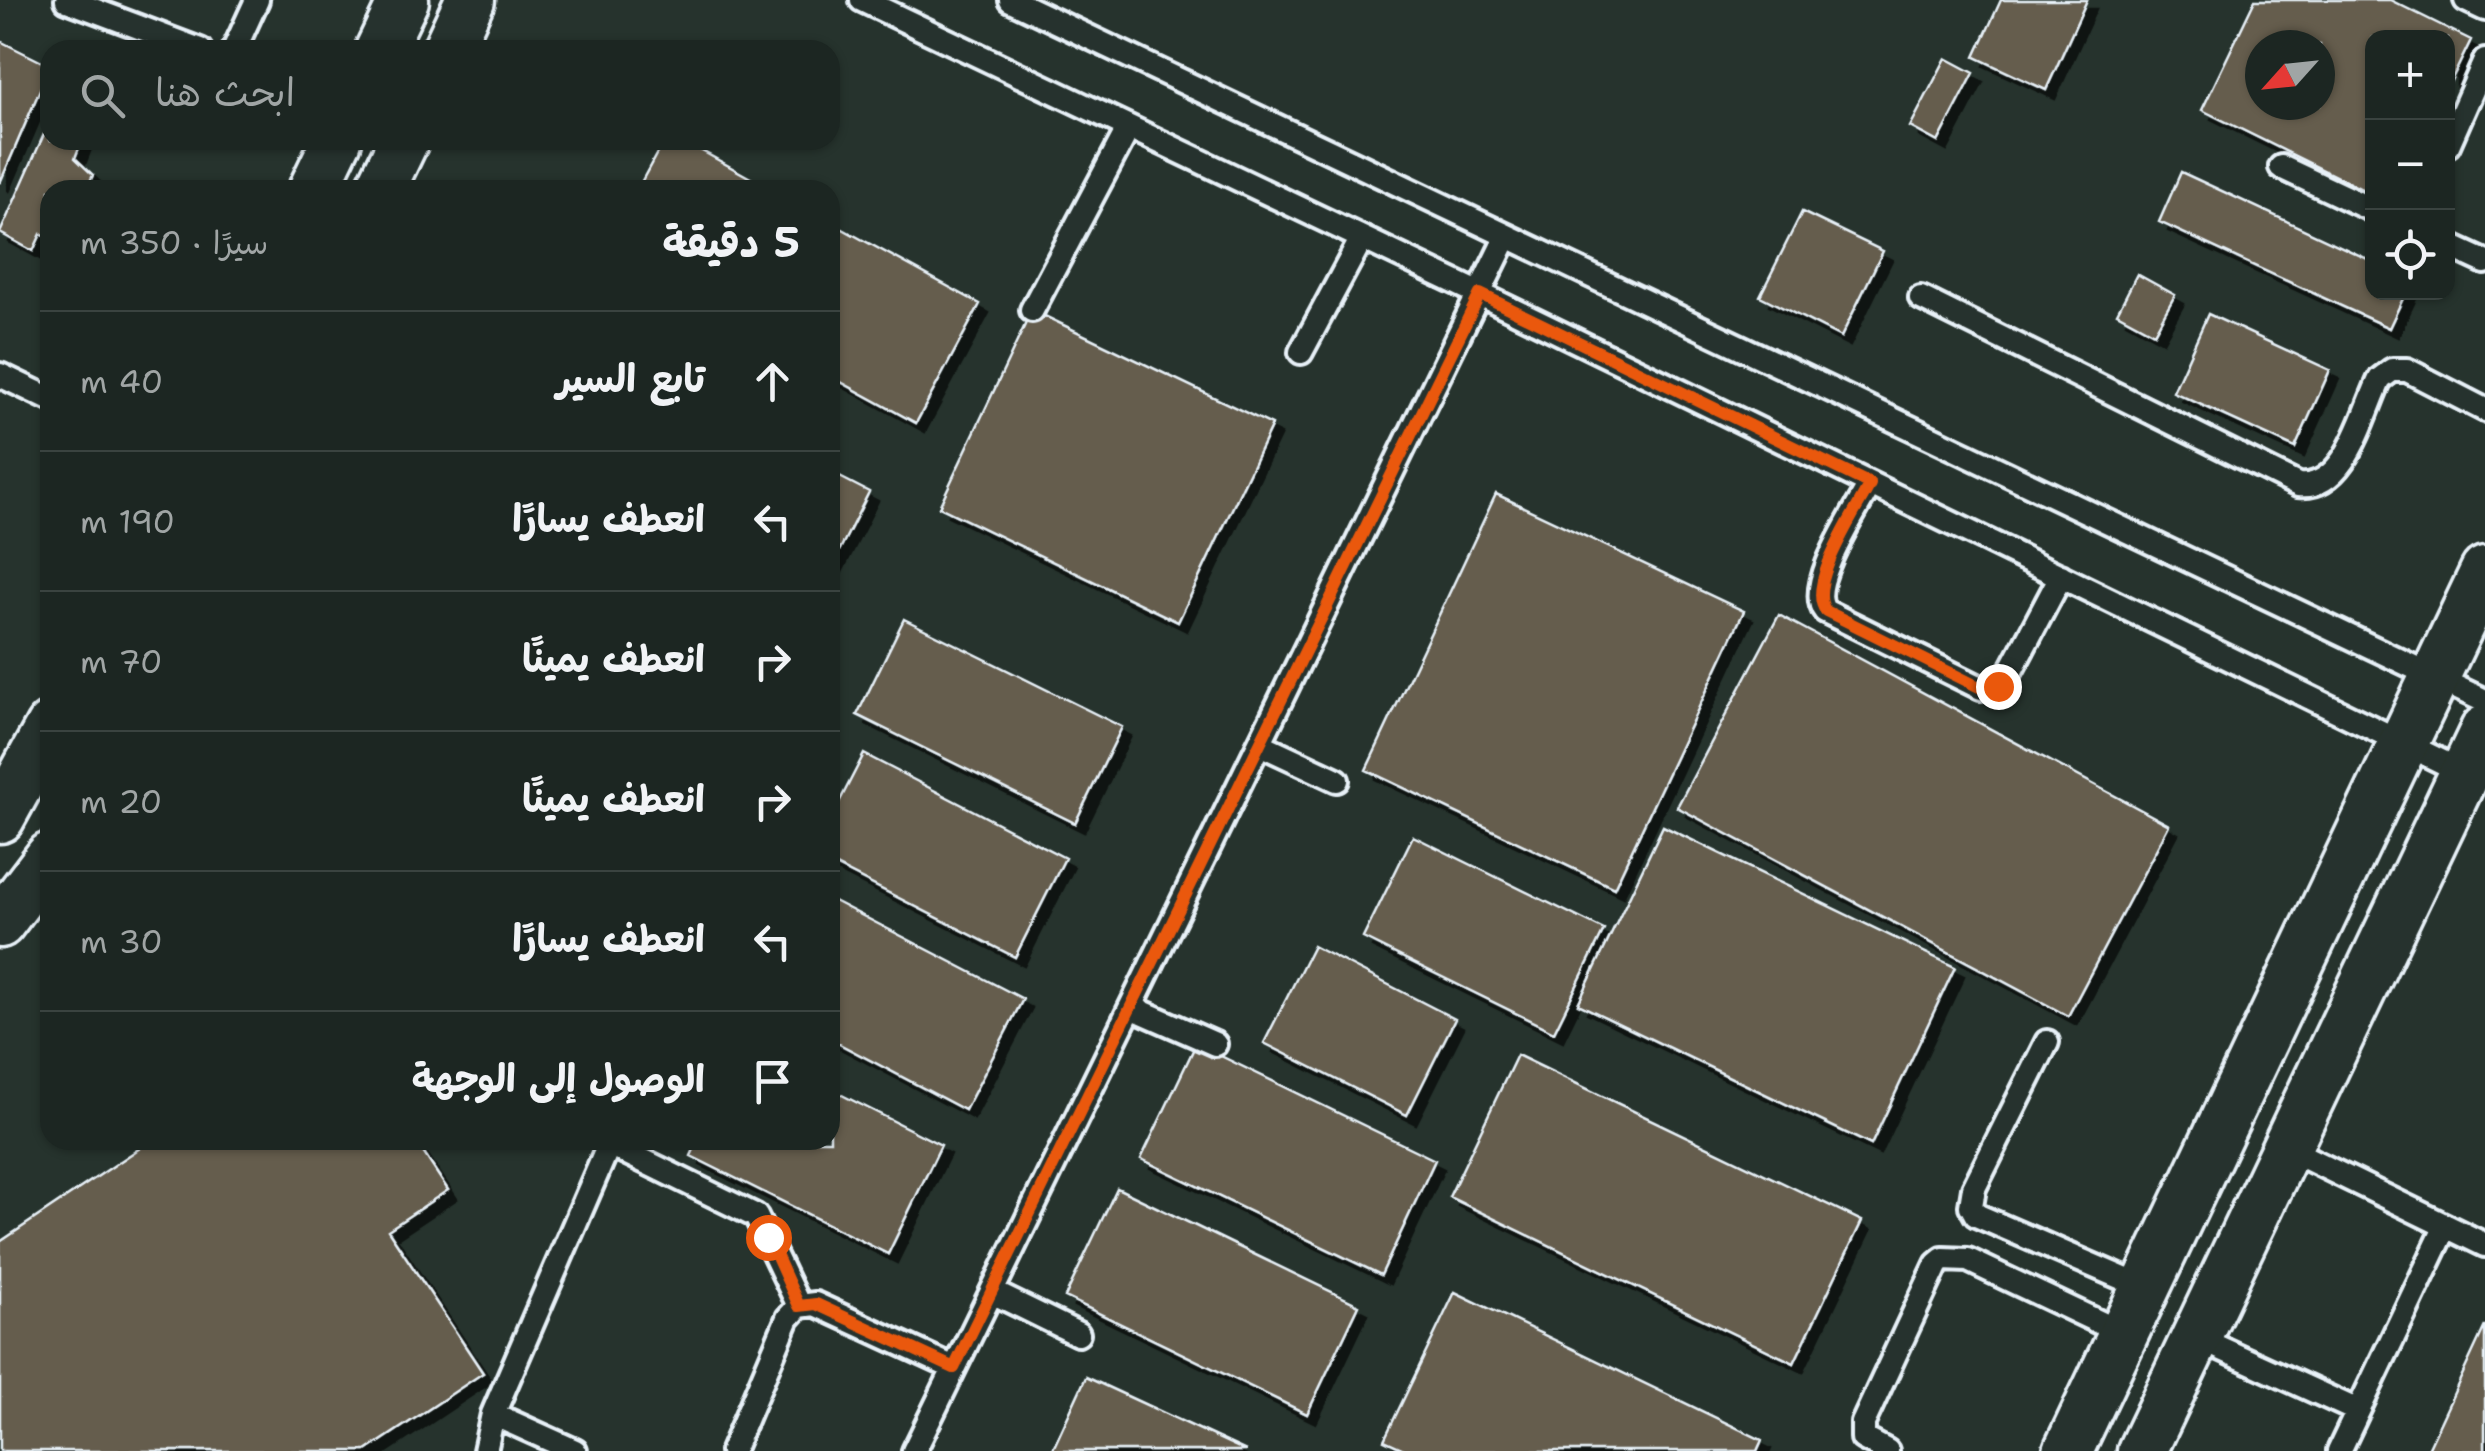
<!DOCTYPE html>
<html lang="ar">
<head>
<meta charset="utf-8">
<style>
  body { margin:0; font-family:"Shantell Sans","Playpen Sans Arabic",sans-serif; background:#252e2a; color:#f1f3f6; direction:rtl }
  .controls { position:absolute; right:30px; top:30px; display:grid; overflow:hidden; border-radius:20px; box-shadow:0 2px 8px #0004 }
  .controls button { width:90px; height:90px; display:grid; place-items:center; padding:0; border:0; border-bottom:2px solid #3a4340; background:#1c2622; color:#f1f3f6; font:50px sans-serif }
  .compass { position:absolute; left:2245px; top:30px; width:90px; height:90px; border-radius:50%; background:#1c2622; box-shadow:0 2px 8px #0004; rotate:243deg }
  .stop { position:absolute; width:30px; height:30px; margin:-22px; border:8px solid #ea580c; border-radius:50%; background:#fff }
  .stop.end { background:#ea580c; border-color:#fff; box-shadow:0 2px 10px #0008 }
  .list { margin:0; padding:0; list-style:none }
  h2 { display:flex; justify-content:space-between; align-items:center; height:130px; margin:0; padding:0 40px; font-size:42px }
  h2 small { font-size:32px; font-weight:400; color:#a0a5a5 }
  .list li { display:grid; grid-template-columns:65px 1fr auto; gap:30px; align-items:center; box-sizing:border-box; height:140px; padding:0 40px; border-top:2px solid #3a4340 }
  .list b { display:block; font-size:38px; white-space:nowrap }
  .list em { font-size:32px; font-style:normal; color:#a0a5a5 }
  .icon { flex:none; width:55px; height:55px; fill:none; stroke:currentColor; stroke-width:2; stroke-linecap:round; stroke-linejoin:round }
  .map { position:relative; flex:none; width:2485px; height:1451px; overflow:hidden; direction:ltr }
  .search { position:absolute; background:#1c2622; box-shadow:0 2px 8px #0004; left:40px; top:40px; width:800px; height:110px; display:flex; align-items:center; gap:25px; box-sizing:border-box; padding:0 35px; border-radius:30px; color:#a0a5a5; font-size:38px }
  .panel { position:absolute; background:#1c2622; box-shadow:0 2px 8px #0004; left:40px; top:180px; width:800px; height:970px; border-radius:30px; direction:rtl }
  .map>svg:first-child { display:block }
  .building { fill:#655d4e; stroke:#e8f1f8; stroke-width:2.5; fill-rule:evenodd; filter:url(#shadow) }
  .lines { fill:none; stroke-linecap:round; stroke-linejoin:round }
  .lane-casing { stroke:#e8f1f8; stroke-width:30 }
  .street-casing { stroke:#e8f1f8; stroke-width:55 }
  .lane { stroke:#26332d; stroke-width:22 }
  .street { stroke:#26332d; stroke-width:48 }
  .route { stroke:#ea580c; stroke-width:12 }
</style>
</head>
<body>
<div class="map">
<svg width="2485" height="1451" viewBox="0 0 2485 1451">
  <defs>
    <filter id="shadow"><feDropShadow dx="9" dy="9" stdDeviation="0" flood-color="#0009"/></filter>
  </defs>
  <rect width="100%" height="100%" fill="#26332d"/>
  <filter id="ink" filterUnits="userSpaceOnUse"><feTurbulence type="fractalNoise" baseFrequency=".01" numOctaves="2"/><feDisplacementMap in="SourceGraphic" scale="20" xChannelSelector="R" yChannelSelector="G"/><feConvolveMatrix kernelMatrix="1 2 1 2 8 2 1 2 1" color-interpolation-filters="sRGB"/></filter>
  <g filter="url(#ink)">
    <path class="building" d="M2001 0H2087L2046 90 1975 57Z
      M2255 0H2390L2471 40 2448 87V38H2372V194L2202 110ZM2260 45H2320V105H2260Z
      M0 41 50 66 0 183Z
      M1946 58 1974 73 1938 142 1910 127Z
      M49 123 50 140H82L75 158 93 175 86 190H50V239L41 234 33 251 0 233Z
      M664 140H682L772 190H637Z
      M2181 172 2372 261V292H2406L2389 328 2159 222Z
      M1802 212 1883 251 1841 337 1760 296Z
      M830 222 980 304 916 423 830 376Z
      M2137 274 2175 295 2154 333 2117 313Z
      M1032 310 1272 425 1178 622 939 507Z
      M2208 314 2330 370 2295 448 2173 392Z
      M830 472 869 492 830 569Z
      M1496 494 1744 611 1614 888 1366 770Z
      M1779 615 2169 825 2068 1016 1677 807Z
      M904 619 1122 727 1075 823 857 715Z
      M864 754 1065 858 1015 957 830 863V820Z
      M1663 826 1955 967 1871 1145 1578 1004Z
      M1413 836 1604 930 1554 1032 1363 938Z
      M830 899 1023 999 965 1110 830 1039Z
      M1313 946 1455 1019 1407 1115 1264 1043Z
      M1196 1044 1435 1160 1381 1275 1141 1159Z
      M1517 1055 1862 1221 1794 1363 1449 1197Z
      M830 1089 941 1145 888 1254 691 1156 696 1145 687 1140H830Z
      M152 1140H415L448 1190 388 1230 483 1373 366 1451H0V1242Z
      M1117 1188 1359 1305 1307 1414 1065 1297Z
      M1455 1292 1762 1440 1757 1451H1408L1384 1440Z
      M2485 1326V1451H2427Z
      M1086 1377 1246 1451H1052Z"/>
    <g class="lines">
      <defs>
        <path id="lane" d="M67 0 200 50
          M862 0 1480 294 2465 773
          M1011 0 2485 701
          M2466 0 2485 9
          M234 50 257 0
          M2448 145 2485 61
          M2281 167 2372 210
          M2448 245 2485 262
          M1921 298 2298 485C2346 491 2363 414 2380 379L2392 370H2407L2485 410
          M1032 310 1129 127
          M1301 352 1362 238
          M0 375 50 399
          M1870 484C1856 512 1805 586 1825 611L1981 688 2005 682 2061 576
          M1260 744 1337 780
          M1131 1007 1215 1044
          M2047 1042 1974 1188 1971 1206 1976 1215 2145 1288
          M609 1144 756 1216 799 1306
          M2286 1148 2485 1245
          M992 1292 1078 1334
          M2196 1337 2358 1411
          M493 1414 575 1451
          M485 1451 493 1414 611 1140
          M732 1451 788 1318 799 1306 815 1304 954 1368
          M914 1451 1507 236
          M1887 1451 1863 1438V1423L1937 1264 1943 1259 1968 1260 2124 1334
          M2339 1451 2446 1226"/>
        <path id="street" d="M380 50 404 0
          M447 50 470 0
          M313 190 337 140
          M380 190 404 140
          M0 818 50 727
          M0 923 50 857
          M2068 1451 2485 571
          M2142 1451 2485 730"/>
      </defs>
      <use href="#lane" class="lane-casing"/>
      <use href="#street" class="street-casing"/>
      <use href="#lane" class="lane"/>
      <use href="#street" class="street"/>
    </g>
  </g>
  <g class="lines" filter="url(#ink)">
    <path class="route" d="M768 1237 799 1306 816 1304 954 1368 1480 294 1870 484C1856 512 1805 586 1826 611L1981 688 1998 686"/>
  </g>
</svg>
<div class="controls">
<button>+</button>
<button>−</button>
<button><svg class="icon" aria-label="locate" viewBox="0 0 24 24"><circle cx="12" cy="12" r="6"/><path d="M12 2v4M12 18v4M2 12h4M18 12h4"/></svg></button>
</div>
<svg class="compass" viewBox="-18 -18 36 36"><path d="M0-13l5 13h-10z" fill="#e53935"/><path d="M0 13l5-13h-10z" fill="#a0a5a5"/></svg>
<div class="stop" style="left:768px;top:1237px"></div>
<div class="stop end" style="left:1998px;top:686px"></div>
<div class="search"><svg class="icon" aria-label="search" viewBox="0 0 24 24"><circle cx="10" cy="10" r="6"/><path d="M15 15l6 6"/></svg>ابحث هنا</div>
<section class="panel">
<h2>5 دقيقة<small>سيرًا · 350 m</small></h2>
<ul class="list">
<li><svg class="icon" aria-label="ahead" viewBox="0 0 24 24"><path d="M12 20V5M6 11l6-6 6 6"/></svg><div><b>تابع السير</b></div><em>40 m</em></li>
<li><svg class="icon" aria-label="left" viewBox="0 0 24 24"><path d="M17 20v-9H6M10 6l-5 5 5 5"/></svg><div><b>انعطف يسارًا</b></div><em>190 m</em></li>
<li><svg class="icon" aria-label="right" viewBox="0 0 24 24"><path d="M7 20v-9h11M14 6l5 5-5 5"/></svg><div><b>انعطف يمينًا</b></div><em>70 m</em></li>
<li><svg class="icon" aria-label="right" viewBox="0 0 24 24"><path d="M7 20v-9h11M14 6l5 5-5 5"/></svg><div><b>انعطف يمينًا</b></div><em>20 m</em></li>
<li><svg class="icon" aria-label="left" viewBox="0 0 24 24"><path d="M17 20v-9H6M10 6l-5 5 5 5"/></svg><div><b>انعطف يسارًا</b></div><em>30 m</em></li>
<li><svg class="icon" aria-label="arrive" viewBox="0 0 24 24"><path d="M6 21V4h12l-3 4 3 4H6"/></svg><div><b>الوصول إلى الوجهة</b></div></li>
</ul>
</section>
</div>
</body>
</html>
